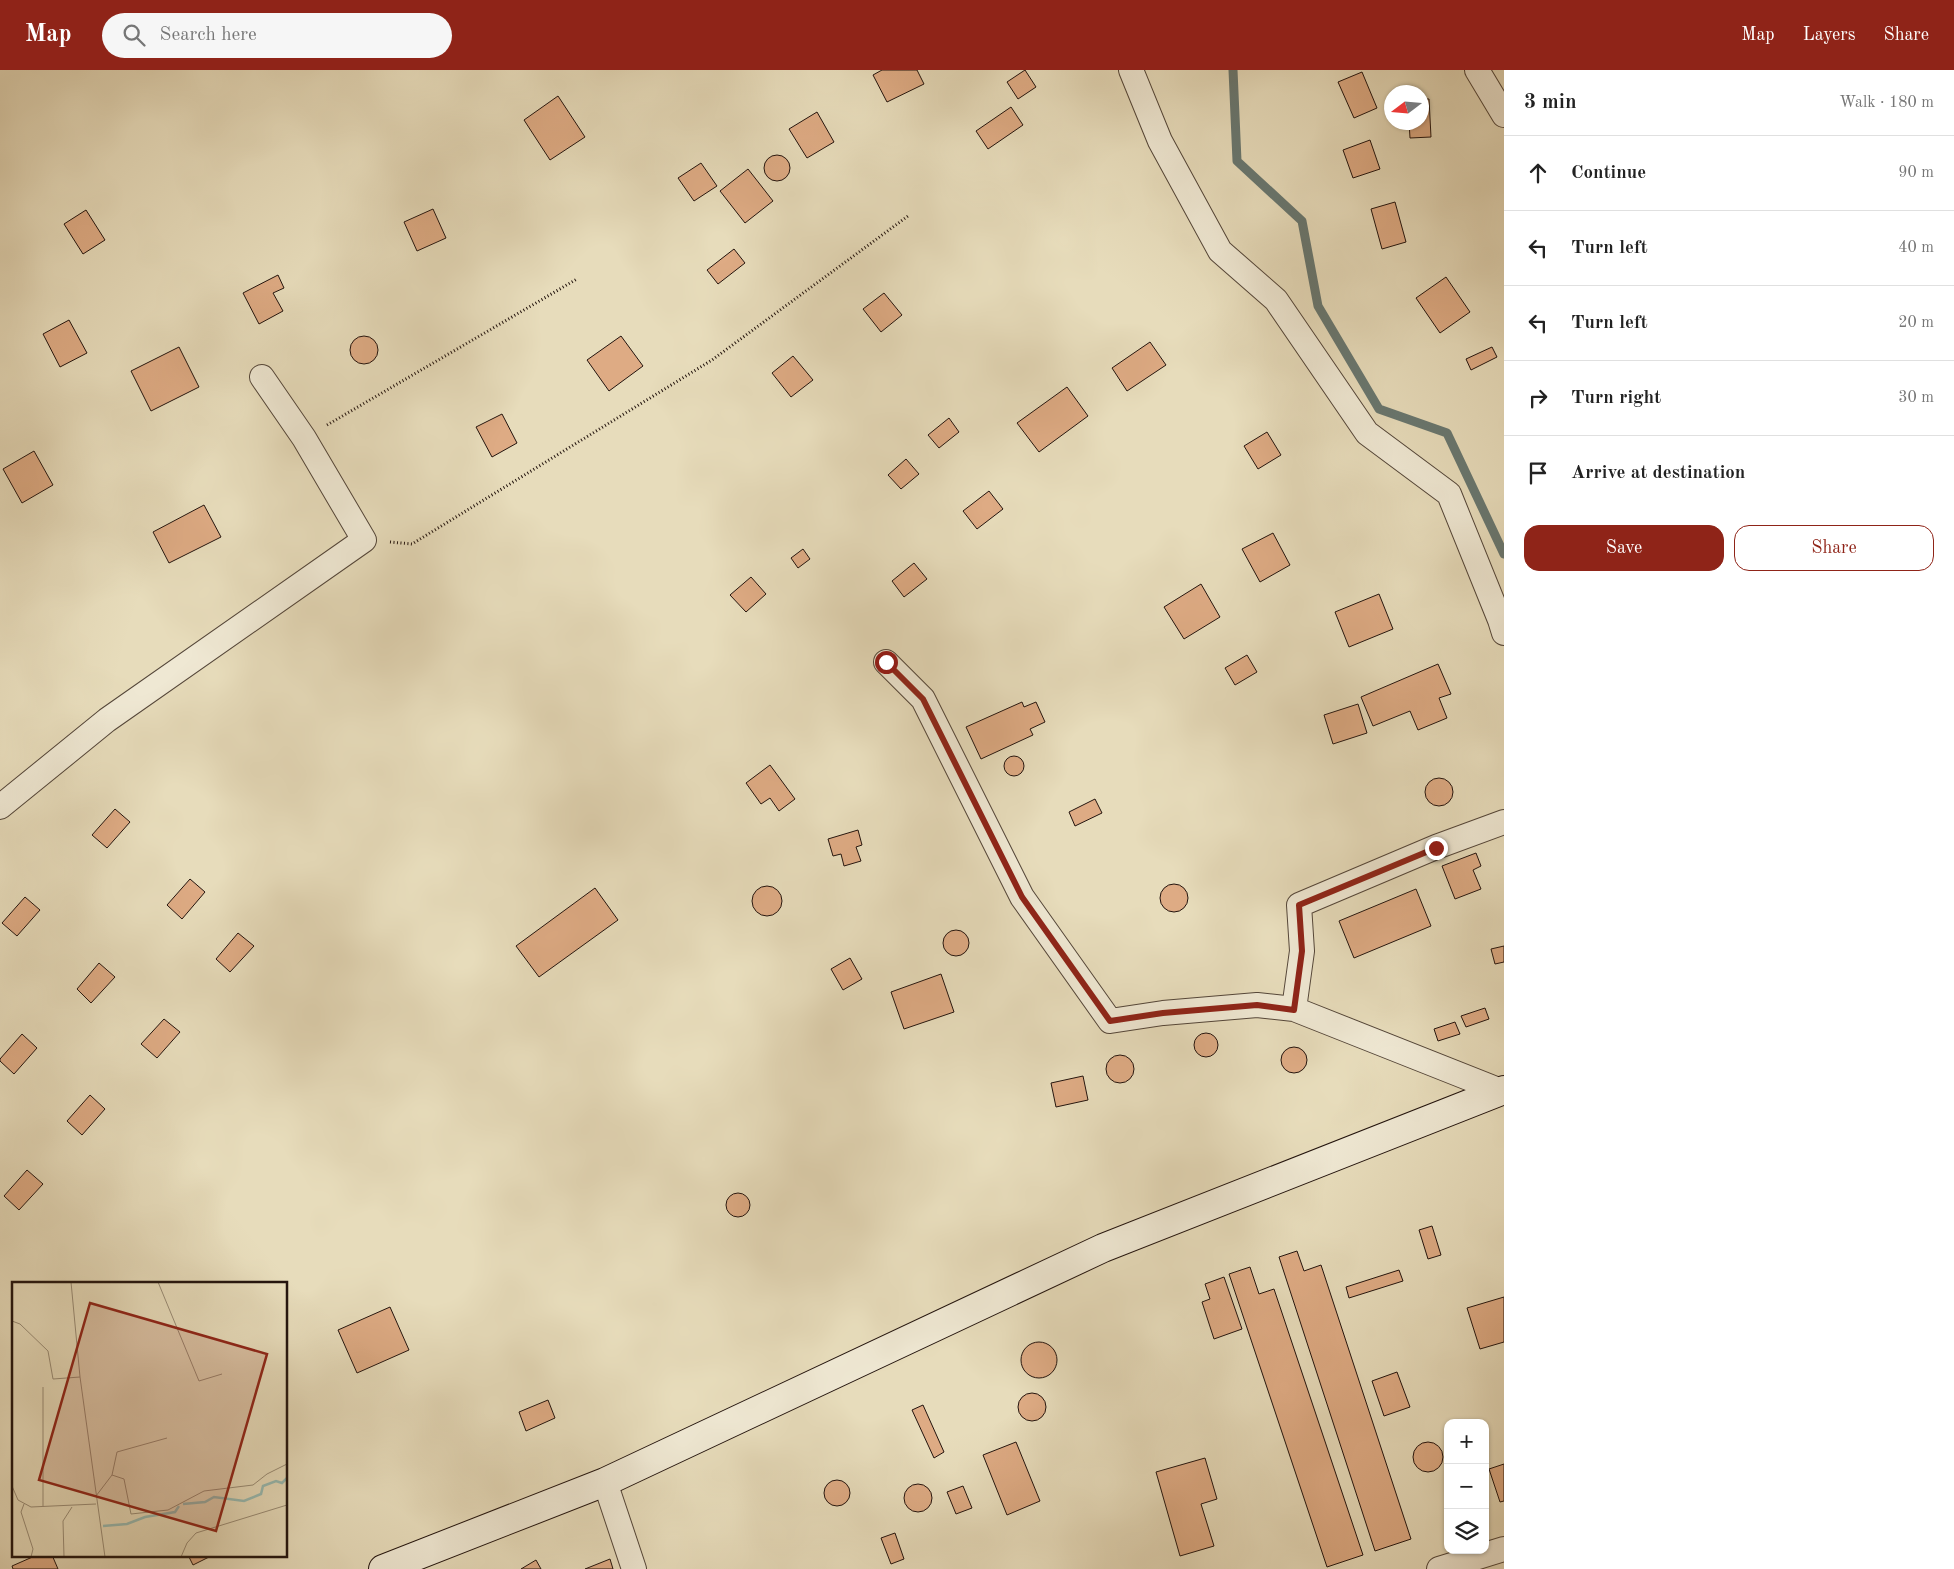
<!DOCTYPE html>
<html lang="en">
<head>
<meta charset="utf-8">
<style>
  body { margin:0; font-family:"Old Standard TT",serif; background:#f6f6f6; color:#222 }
  .controls { position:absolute; right:15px; bottom:15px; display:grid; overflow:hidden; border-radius:10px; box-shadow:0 1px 4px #0004 }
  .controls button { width:45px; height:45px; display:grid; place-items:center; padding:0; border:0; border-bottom:1px solid #e0e0e0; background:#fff; color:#222; font:25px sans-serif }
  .compass { position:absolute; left:1384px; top:15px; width:45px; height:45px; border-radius:50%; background:#fff; box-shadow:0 1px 4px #0004; rotate:254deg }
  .stop { position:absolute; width:15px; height:15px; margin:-11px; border:4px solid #8f2418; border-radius:50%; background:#fff }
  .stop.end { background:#8f2418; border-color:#fff; box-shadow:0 1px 5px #0008 }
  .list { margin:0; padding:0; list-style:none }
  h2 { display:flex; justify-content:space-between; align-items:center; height:65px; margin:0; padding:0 20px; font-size:21px }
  h2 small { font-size:16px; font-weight:400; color:#767676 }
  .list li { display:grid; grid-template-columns:32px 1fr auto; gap:15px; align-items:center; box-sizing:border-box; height:75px; padding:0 20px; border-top:1px solid #e0e0e0 }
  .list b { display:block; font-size:19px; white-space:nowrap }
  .list em { font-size:16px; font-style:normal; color:#767676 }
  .actions { display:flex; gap:10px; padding:15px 20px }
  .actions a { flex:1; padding:11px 0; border:1px solid #8f2418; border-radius:15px; text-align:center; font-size:18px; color:#8f2418 }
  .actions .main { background:#8f2418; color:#fff }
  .icon { flex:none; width:28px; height:28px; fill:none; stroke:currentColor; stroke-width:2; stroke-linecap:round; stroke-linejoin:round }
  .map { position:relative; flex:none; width:1504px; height:1499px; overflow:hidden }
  header { display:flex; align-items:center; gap:30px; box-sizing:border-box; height:70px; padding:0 25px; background:#8f2418; color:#fff }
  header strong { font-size:24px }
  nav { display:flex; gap:28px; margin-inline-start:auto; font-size:18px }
  .search { width:350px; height:45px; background:#f6f6f6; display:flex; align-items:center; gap:12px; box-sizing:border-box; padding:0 18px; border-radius:28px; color:#767676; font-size:19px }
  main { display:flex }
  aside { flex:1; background:#fff }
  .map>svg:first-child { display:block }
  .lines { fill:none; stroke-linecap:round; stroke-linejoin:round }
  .stream { stroke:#697871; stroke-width:9 }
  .building { fill:#deab84; stroke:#23140e }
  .minor-casing { stroke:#544639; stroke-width:26 }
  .secondary-casing { stroke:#23140e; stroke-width:30 }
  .path { stroke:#23140e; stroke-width:3; stroke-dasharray:1 2.5; stroke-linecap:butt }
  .minor { stroke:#efe8d3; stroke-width:24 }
  .secondary { stroke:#efe8d3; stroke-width:28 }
  .route { stroke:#8f2418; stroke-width:6 }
  .inset-river { fill:none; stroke:#97bbb3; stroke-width:2.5 }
  .inset-road { fill:none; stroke:#998c76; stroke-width:1 }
  .view { fill:#8f2418; fill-opacity:0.15; stroke:#8f2418; stroke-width:2.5 }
  .inset-edge { fill:none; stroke:#23140e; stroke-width:2.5 }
</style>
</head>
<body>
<header>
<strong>Map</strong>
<div class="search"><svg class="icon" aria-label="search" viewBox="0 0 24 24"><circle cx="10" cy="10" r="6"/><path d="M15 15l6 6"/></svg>Search here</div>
<nav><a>Map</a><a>Layers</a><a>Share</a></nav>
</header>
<main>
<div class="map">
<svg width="1504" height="1499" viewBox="0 0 1504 1499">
  <rect width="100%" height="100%" fill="#e7dcbb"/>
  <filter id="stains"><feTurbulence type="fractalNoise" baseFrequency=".004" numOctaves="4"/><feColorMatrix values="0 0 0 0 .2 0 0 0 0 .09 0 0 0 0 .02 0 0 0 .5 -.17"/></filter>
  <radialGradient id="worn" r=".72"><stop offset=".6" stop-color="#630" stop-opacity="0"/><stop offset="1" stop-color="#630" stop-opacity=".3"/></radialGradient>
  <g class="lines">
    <path class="stream" d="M1233 0 1237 91 1302 151 1318 236 1379 339 1447 363 1504 484"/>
  </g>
  <path class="building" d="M882 0H917L924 14 887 32 873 5Z
    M1025 0 1036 17 1018 29 1007 12Z
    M1362 2 1377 38 1354 48 1338 12Z
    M558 26 585 67 550 90 524 50Z
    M1422 29H1429L1431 67 1410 68 1409 52H1422Z
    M1011 37 1023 55 988 79 976 61Z
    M817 42 834 72 807 88 789 59Z
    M1370 70 1380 99 1353 108 1343 80Z
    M764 98a13 13 0 1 1 26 0a13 13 0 1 1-26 0Z
    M701 93 717 116 694 131 678 108Z
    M748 99 773 131 745 153 720 121Z
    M1395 132 1406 172 1382 179 1371 139Z
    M433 139 446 168 417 181 404 152Z
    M86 140 105 170 83 184 64 154Z
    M734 179 745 193 718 214 707 200Z
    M278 205 284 218 273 223 283 241 259 254 243 223Z
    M1446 207 1470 242 1440 263 1416 228Z
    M884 223 902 245 881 262 863 239Z
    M69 250 87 283 60 297 43 264Z
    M350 280a14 14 0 1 1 28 0a14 14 0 1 1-28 0Z
    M621 266 643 296 609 321 587 290Z
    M1150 272 1166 295 1127 321 1112 298Z
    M179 277 199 317 151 341 131 301Z
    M1492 277 1497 287 1471 300 1466 289Z
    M793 286 813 310 791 327 772 303Z
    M1067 317 1088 346 1039 382 1017 353Z
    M502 344 517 373 492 387 476 357Z
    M949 348 959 362 939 378 928 365Z
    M1267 362 1281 385 1258 399 1244 376Z
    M34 381 53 415 22 433 3 399Z
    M906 389 919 404 901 419 888 405Z
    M989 421 1003 439 977 459 963 441Z
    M204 435 221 467 169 493 153 462Z
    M1273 463 1290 495 1260 512 1242 479Z
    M803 479 810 489 798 498 791 488Z
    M914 493 927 509 904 527 892 511Z
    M751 507 766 524 746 542 730 525Z
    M1201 514 1220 547 1184 569 1164 537Z
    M1379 524 1393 559 1349 577 1335 542Z
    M1247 585 1257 602 1235 615 1225 598Z
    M1438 594 1451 624 1439 628 1447 648 1418 660 1410 641 1373 656 1361 627Z
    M1022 632 1024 637 1036 632 1045 652 1030 659 1033 665 981 689 966 657Z
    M1358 634 1367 663 1333 674 1324 645Z
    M1004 696a10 10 0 1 1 20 0a10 10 0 1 1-20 0Z
    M770 695 795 729 779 741 770 728 761 734 746 713Z
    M1425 722a14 14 0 1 1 28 0a14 14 0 1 1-28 0Z
    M1095 729 1102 743 1075 756 1069 742Z
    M115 739 130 752 107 778 92 765Z
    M858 760 862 775 856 777 861 791 844 796 841 784 833 786 828 769Z
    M1476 783 1481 796 1473 800 1481 819 1455 829 1442 796Z
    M190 809 205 822 182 849 167 835Z
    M1160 828a14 14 0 1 1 28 0a14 14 0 1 1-28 0Z
    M752 831a15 15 0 1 1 30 0a15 15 0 1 1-30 0Z
    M595 818 618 850 539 907 516 876Z
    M1416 819 1431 856 1354 888 1339 851Z
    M25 827 40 840 17 866 2 853Z
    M943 873a13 13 0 1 1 26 0a13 13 0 1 1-26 0Z
    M238 863 254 876 230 902 216 889Z
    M1504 876V892L1495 894 1491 879Z
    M850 888 862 909 843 920 831 899Z
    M99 893 115 907 91 933 77 919Z
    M941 904 954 942 904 959 891 922Z
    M1485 938 1489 949 1466 957 1461 946Z
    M164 949 180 962 157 988 141 974Z
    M1455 952 1460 964 1438 971 1434 959Z
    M1194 975a12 12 0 1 1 24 0a12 12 0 1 1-24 0Z
    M22 964 37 978 14 1004 0 991V989Z
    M1281 990a13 13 0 1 1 26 0a13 13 0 1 1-26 0Z
    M1106 999a14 14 0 1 1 28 0a14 14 0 1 1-28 0Z
    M1083 1006 1088 1030 1056 1037 1051 1013Z
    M90 1025 105 1039 82 1065 67 1051Z
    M27 1100 43 1114 19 1140 4 1126Z
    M726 1135a12 12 0 1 1 24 0a12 12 0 1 1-24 0Z
    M1432 1156 1441 1185 1428 1189 1419 1160Z
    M1297 1181 1304 1201 1321 1195 1411 1469 1375 1481 1279 1187Z
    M1250 1197 1259 1224 1274 1219 1363 1485 1327 1497 1229 1204Z
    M1399 1200 1403 1211 1349 1228 1346 1217Z
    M1224 1207 1242 1259 1214 1269 1202 1232 1210 1229 1205 1214Z
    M1504 1227V1272L1480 1279 1467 1238Z
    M390 1237 409 1280 357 1303 338 1260Z
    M1021 1290a18 18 0 1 1 36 0a18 18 0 1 1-36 0Z
    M1397 1302 1410 1337 1384 1346 1372 1311Z
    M1018 1337a14 14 0 1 1 28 0a14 14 0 1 1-28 0Z
    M548 1330 555 1348 526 1361 519 1342Z
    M923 1335 944 1382 934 1388 912 1340Z
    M1413 1387a15 15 0 1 1 30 0a15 15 0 1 1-30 0Z
    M1016 1372 1040 1431 1007 1445 983 1385Z
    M1205 1388 1217 1429 1201 1434 1214 1476 1180 1486 1156 1402Z
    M1504 1394V1431L1500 1432 1489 1399Z
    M824 1423a13 13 0 1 1 26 0a13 13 0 1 1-26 0Z
    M904 1428a14 14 0 1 1 28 0a14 14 0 1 1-28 0Z
    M963 1416 972 1438 956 1444 947 1422Z
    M895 1463 904 1489 891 1494 881 1468Z
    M37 1485H52L58 1499H13L12 1496Z
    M188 1485H213L193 1495Z
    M610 1489 613 1499H585Z
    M536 1490 541 1499H521Z"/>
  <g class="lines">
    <defs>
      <path id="minor" d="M1131 0 1160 71 1220 181 1276 230 1367 363 1449 424 1500 550 1504 563
        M1477 0 1504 45
        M886 592 923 629 1022 827 1110 951 1163 943 1257 935 1294 939 1501 1021
        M0 737 107 650 364 470 304 368 262 307
        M1294 939 1302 881 1299 835 1436 777 1504 752
        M605 1412 634 1499
        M1439 1499 1504 1479"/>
      <path id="secondary" d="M383 1499 605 1412 1103 1178 1504 1020"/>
    </defs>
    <use href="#minor" class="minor-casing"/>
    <use href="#secondary" class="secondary-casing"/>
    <path class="path" d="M327 355 577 209
      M390 472 412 474 712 290 908 146"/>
    <use href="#minor" class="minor"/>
    <use href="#secondary" class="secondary"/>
  </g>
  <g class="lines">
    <path class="route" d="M886 592 923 629 1022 827 1110 951 1163 943 1257 935 1294 940 1302 881 1299 835 1436 778"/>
  </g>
  <g transform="translate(12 1212)">
    <rect width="275" height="275" fill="#e7dcbb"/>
    <path class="inset-river" d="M171 222 193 220 202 215 232 219 249 212 251 204 264 199 270 201 275 196M91 244 115 242 133 235 163 230 167 224"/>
    <path class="inset-road" d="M59 0 68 95 93 275M146 0 187 99 210 92M0 39 8 42 36 69 41 97 68 95M100 193 112 197 119 232 156 228 192 209 241 203 255 192 275 182M0 204 6 218 19 225 84 222M84 214 100 193 105 170 155 156M12 222 9 230 21 267 19 275M31 225V105M52 275 51 239 60 225M169 275 175 261 184 251 275 223"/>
    <path class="view" d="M78 21 255 72 204 249 27 198Z"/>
    <rect width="275" height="275" class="inset-edge"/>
  </g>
  <rect width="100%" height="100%" filter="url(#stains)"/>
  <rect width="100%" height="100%" fill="url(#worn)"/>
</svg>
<div class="controls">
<button>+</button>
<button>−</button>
<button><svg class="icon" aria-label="layers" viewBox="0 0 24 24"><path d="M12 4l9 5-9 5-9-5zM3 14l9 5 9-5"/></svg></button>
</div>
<svg class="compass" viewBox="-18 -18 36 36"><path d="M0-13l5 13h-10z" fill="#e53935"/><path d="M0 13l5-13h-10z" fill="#767676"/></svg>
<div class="stop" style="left:886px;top:592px"></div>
<div class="stop end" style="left:1436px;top:778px"></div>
</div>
<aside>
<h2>3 min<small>Walk · 180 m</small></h2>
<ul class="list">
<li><svg class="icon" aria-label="ahead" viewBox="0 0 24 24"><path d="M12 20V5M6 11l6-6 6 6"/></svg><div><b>Continue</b></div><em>90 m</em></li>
<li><svg class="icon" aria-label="left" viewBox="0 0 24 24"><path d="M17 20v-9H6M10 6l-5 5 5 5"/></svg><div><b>Turn left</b></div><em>40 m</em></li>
<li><svg class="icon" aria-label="left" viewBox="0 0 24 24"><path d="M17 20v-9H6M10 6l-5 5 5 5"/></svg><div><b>Turn left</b></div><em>20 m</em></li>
<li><svg class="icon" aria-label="right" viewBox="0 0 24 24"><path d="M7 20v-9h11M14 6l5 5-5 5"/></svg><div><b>Turn right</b></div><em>30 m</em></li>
<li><svg class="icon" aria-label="arrive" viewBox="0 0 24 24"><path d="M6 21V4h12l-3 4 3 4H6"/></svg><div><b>Arrive at destination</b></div></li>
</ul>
<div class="actions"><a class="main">Save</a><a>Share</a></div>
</aside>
</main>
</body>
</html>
